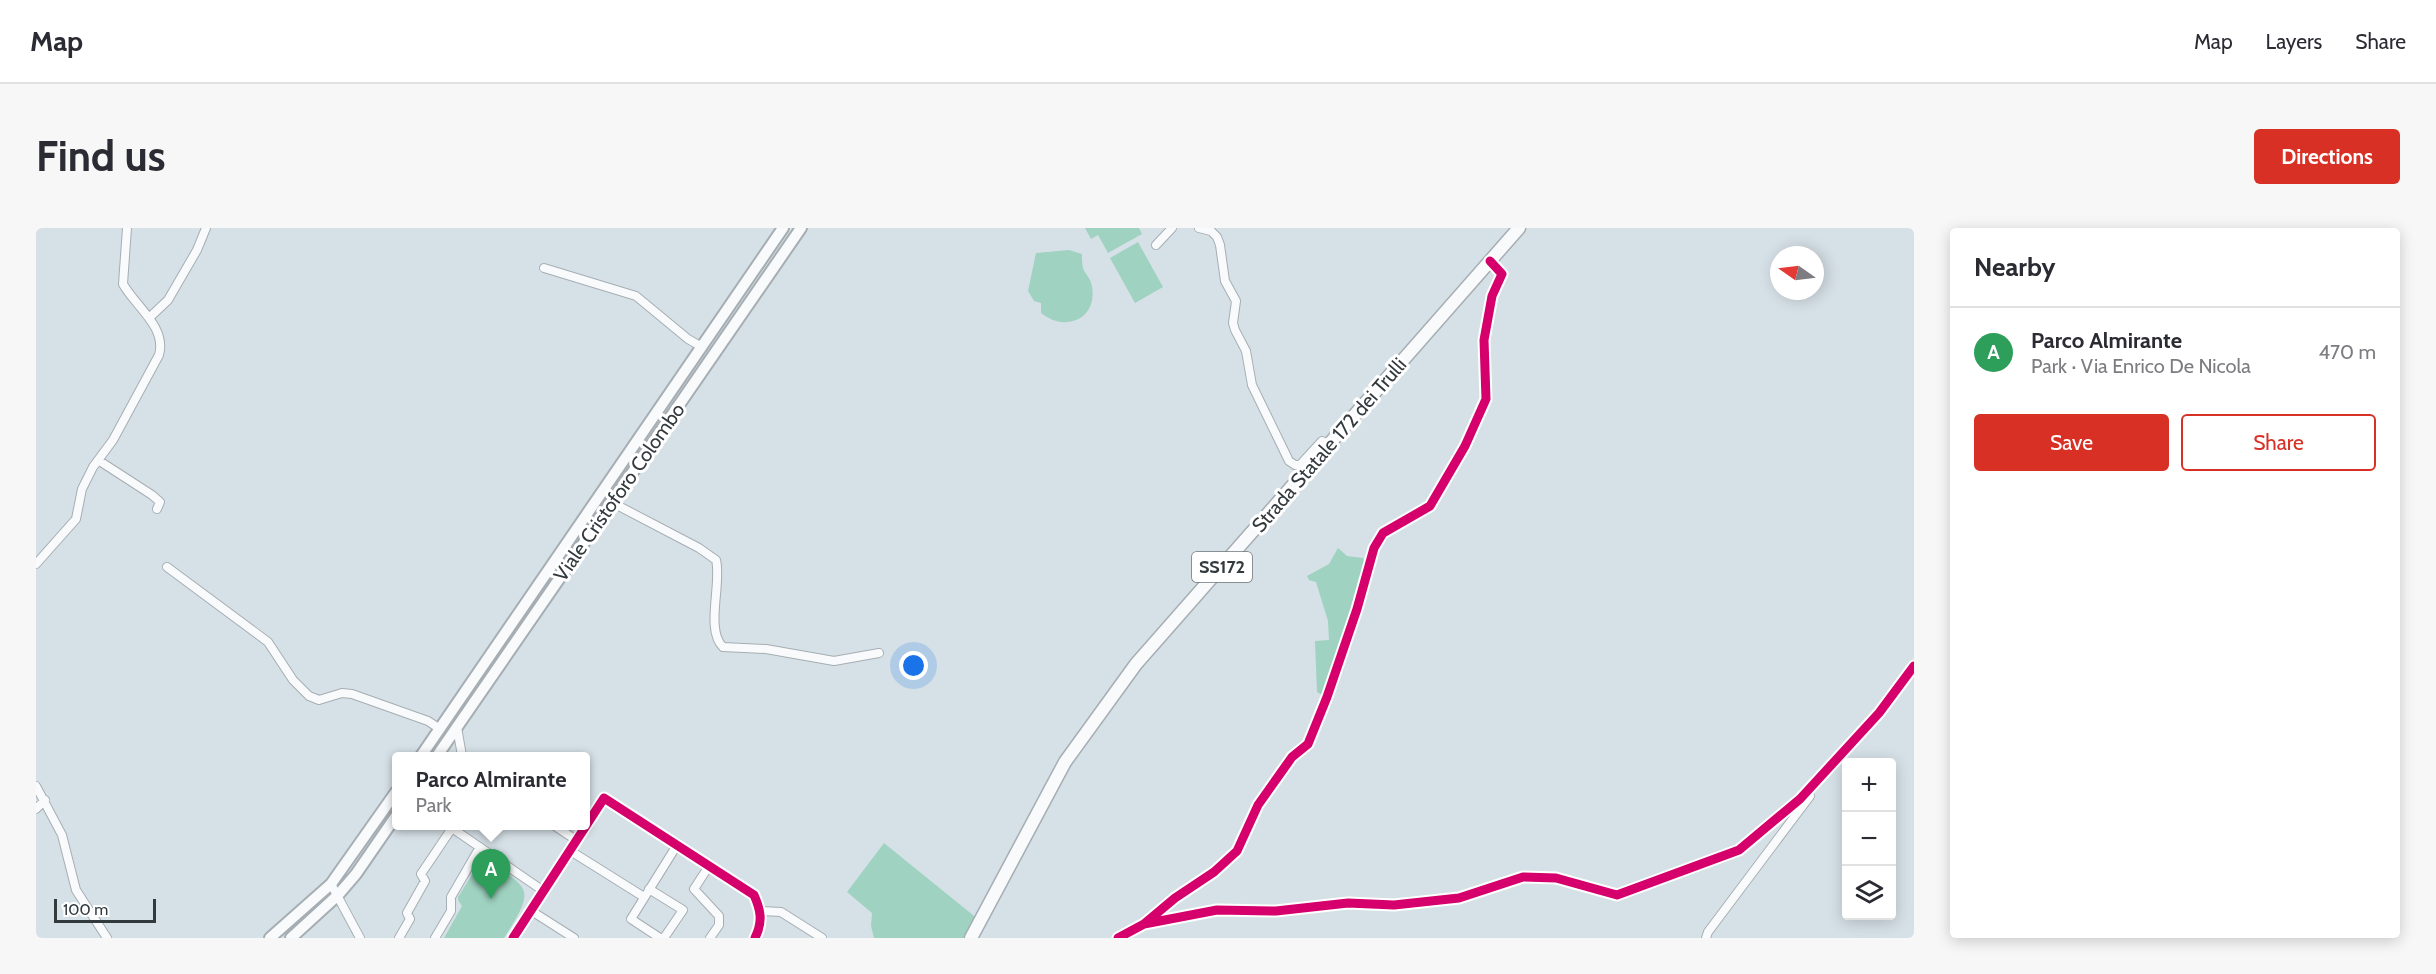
<!DOCTYPE html>
<html lang="en">
<head>
<meta charset="utf-8">
<style>
  body { margin:0; font-family:Cabin,sans-serif; background:#f7f7f7; color:#2b2b33 }
  .controls { position:absolute; right:18px; bottom:18px; display:grid; overflow:hidden; border-radius:6px; box-shadow:0 3px 15px #0003 }
  .controls button { width:54px; height:54px; display:grid; place-items:center; padding:0; border:0; border-bottom:2px solid #e1e1e2; background:#fff; color:#2b2b33; font:30px sans-serif }
  .compass { position:absolute; left:1734px; top:18px; width:54px; height:54px; border-radius:50%; background:#fff; box-shadow:0 3px 15px #0003; rotate:284deg }
  .scale { position:absolute; left:18px; bottom:15px; width:102px; box-sizing:border-box; padding-left:6px; border:3px solid #323a3e; border-top:0; font-size:16px; line-height:21px; white-space:nowrap; color:#323a3e; -webkit-text-stroke:4px #fff; paint-order:stroke }
  .you { position:absolute; left:878px; top:438px; width:21px; height:21px; margin:-15px; border:4px solid #fff; border-radius:50%; background:#1a73e8; box-shadow:0 0 0 9px #1a73e833 }
  .badge { display:grid; place-items:center; width:39px; height:39px; border-radius:50%; background:#d93025; color:#fff; font-size:20px; font-weight:700 }
  .pin { position:absolute; translate:-50% -50px; filter:drop-shadow(0 2px 3px #0008) }
  .pin::after { content:''; position:absolute; top:32px; width:21px; height:18px; background:inherit; clip-path:polygon(0 0,100% 0,50% 100%) }
  .popup { position:absolute; left:356px; top:524px; width:198px; height:78px; box-sizing:border-box; display:grid; place-content:center; border-radius:6px; background:#fff; filter:drop-shadow(0 2px 4px #0005); font-size:20px; white-space:nowrap; color:#7c7c81 }
  .popup b { font-size:22px; color:#2b2b33 }
  .popup::after { content:''; position:absolute; left:50%; top:100%; margin-left:-12px; border:12px solid transparent; border-top-color:#fff }
  .list { margin:0; padding:0; list-style:none }
  h2 { display:flex; justify-content:space-between; align-items:center; height:78px; margin:0; padding:0 24px; font-size:26px }
  h2 small { font-size:20px; font-weight:400; color:#7c7c81 }
  .list li { display:grid; grid-template-columns:39px 1fr auto; gap:18px; align-items:center; box-sizing:border-box; height:90px; padding:0 24px; border-top:2px solid #e1e1e2 }
  .list b { display:block; font-size:22px; white-space:nowrap }
  .list p { margin:0; font-size:20px; white-space:nowrap; color:#7c7c81 }
  .list em { font-size:20px; font-style:normal; color:#7c7c81 }
  .actions { display:flex; gap:12px; padding:18px 24px }
  .actions a { flex:1; padding:14px 0; border:2px solid #d93025; border-radius:6px; text-align:center; font-size:21px; color:#d93025 }
  .actions .main { background:#d93025; color:#fff }
  .icon { flex:none; width:33px; height:33px; fill:none; stroke:currentColor; stroke-width:2; stroke-linecap:round; stroke-linejoin:round }
  .map { position:relative; flex:none; width:1878px; height:710px; overflow:hidden; border-radius:6px }
  header { display:flex; align-items:center; gap:36px; box-sizing:border-box; height:84px; padding:0 30px; background:#fff; border-bottom:2px solid #e1e1e2 }
  header strong { font-size:28px }
  nav { display:flex; gap:33px; margin-inline-start:auto; font-size:21px }
  .intro { display:flex; align-items:center; justify-content:space-between; box-sizing:border-box; height:144px; padding:0 36px }
  h1 { margin:0; font-size:42px }
  .button { padding:15px 27px; border-radius:6px; background:#d93025; color:#fff; font-size:21px; font-weight:700 }
  main { display:flex; gap:36px; padding:0 36px }
  aside { flex:1; background:#fff; border-radius:6px; box-shadow:0 3px 15px #0003 }
  .map>svg:first-child { display:block }
  .green { fill:#9fd2c0 }
  .lines { fill:none; stroke-linecap:round; stroke-linejoin:round }
  .minor-casing { stroke:#a6aeb3; stroke-width:10 }
  .secondary-casing { stroke:#a6aeb3; stroke-width:14 }
  .primary-casing { stroke:#a6aeb3; stroke-width:15 }
  .minor { stroke:#f9fafb; stroke-width:8 }
  .secondary { stroke:#f9fafb; stroke-width:10 }
  .primary { stroke:#f9fafb; stroke-width:12 }
  .cycleway-casing { stroke:#fff; stroke-width:13 }
  .cycleway { stroke:#d6006c; stroke-width:9 }
  .labels { text-anchor:middle; dominant-baseline:central; stroke-width:6; stroke-linejoin:round; paint-order:stroke }
  .shield { fill:#fff; stroke:#707578; stroke-width:1.5 }
  .shield-label { font-size:18px; font-weight:bold; fill:#323a3e }
  .street-label { font-size:20px; fill:#323a3e; stroke:#fff }
</style>
</head>
<body>
<header>
<strong>Map</strong>
<nav><a>Map</a><a>Layers</a><a>Share</a></nav>
</header>
<div class="intro"><h1>Find us</h1><a class="button">Directions</a></div>
<main>
<div class="map">
<svg width="1878" height="710" viewBox="0 0 1878 710">
  <rect width="100%" height="100%" fill="#d6e1e7"/>
  <path class="green" d="M1049 0H1103L1106 6 1072 25 1062 7 1055 11Z
    M1102 14 1127 59 1099 75 1074 30Z
    M1033 22 1046 26C1046 30 1046 36 1047 40 1048 44 1052 48 1054 52 1060 67 1056 86 1040 92 1026 97 1016 93 1005 85V75L998 73 992 63 1000 25Z
    M1302 320 1311 328 1327 330 1330 337 1289 469 1281 464 1279 413 1293 412 1292 393 1280 354 1273 352 1271 348 1293 336Z
    M848 615 943 692 933 710H838L835 698 836 685 811 664Z
    M447 629C494 662 501 658 468 710H408L426 678 422 672V669Z"/>
  <g class="lines">
    <defs>
      <path id="minor" d="M1163 0 1175 3 1181 9 1184 17 1189 53 1200 73 1197 95 1199 102 1210 123 1216 157 1253 233 1259 237H1264L1286 213 1293 216
        M1120 17 1136 0
        M508 40 600 68 652 111 666 119
        M113 90 132 72 161 22 170 0
        M62 232 116 267 124 274 121 281
        M575 274 663 320 680 332C686 355 669 402 687 419L730 421 798 433 843 425
        M0 336 40 291 46 261 57 239 77 212 123 127C131 99 99 78 87 56L91 0
        M131 339 232 414 257 452 273 468 283 472 306 465 316 466 392 493 404 501
        M421 499 426 528
        M0 558 26 607 40 662 71 710
        M0 581 9 572
        M413 598 506 662
        M519 598 540 612
        M533 622 608 669
        M673 638 658 661 683 688V697L674 710
        M295 656 324 710
        M613 661 647 682 628 710
        M494 682 538 710
        M725 683 745 684 786 710
        M1108 696 1181 682 1240 683 1312 675 1358 677 1423 670 1487 649 1520 650 1581 667 1703 622 1764 571 1843 485 1878 438
        M363 710 374 691 371 685 389 653 385 646 416 600
        M399 710 415 683V669L444 619
        M477 710 568 570 718 667C725 683 727 693 719 710
        M624 710 595 691 641 617
        M1082 710 1108 696 1139 670 1178 644 1201 623 1222 577 1256 529 1272 516 1291 469 1321 381 1338 320 1347 305 1394 278 1429 218 1450 171 1448 112 1456 68 1466 46 1454 33
        M1670 710 1672 704 1774 568"/>
      <path id="secondary" d="M385 528 747 0
        M401 528 765 0
        M234 710 295 656 360 564
        M255 710 302 667 320 646 360 588"/>
      <path id="primary" d="M935 710 1029 534 1100 436 1483 0"/>
    </defs>
    <use href="#minor" class="minor-casing"/>
    <use href="#secondary" class="secondary-casing"/>
    <use href="#primary" class="primary-casing"/>
    <use href="#minor" class="minor"/>
    <use href="#secondary" class="secondary"/>
    <use href="#primary" class="primary"/>
    <defs>
      <path id="cycleway" d="M1108 696 1181 682 1240 683 1312 675 1358 677 1423 670 1487 649 1520 650 1581 667 1703 622 1764 571 1843 485 1878 438
        M477 710 568 570 718 667C725 683 727 693 719 710
        M1082 710 1108 696 1139 670 1178 644 1201 623 1222 577 1256 529 1272 516 1291 469 1321 381 1338 320 1347 305 1394 278 1429 218 1450 171 1448 112 1456 68 1466 46 1454 33"/>
    </defs>
    <use href="#cycleway" class="cycleway-casing"/>
    <use href="#cycleway" class="cycleway"/>
  </g>
  <g class="labels">
    <rect class="shield" x="1156" y="324" width="60" height="30" rx="4.5"/>
    <g class="shield-label">
      <text x="1186" y="339">SS172</text>
    </g>
    <g class="street-label">
      <text transform="translate(1293 217) rotate(-49)">Strada Statale 172 dei Trulli</text>
      <text transform="translate(583 264) rotate(-55)">Viale Cristoforo Colombo</text>
    </g>
  </g>
</svg>
<div class="controls">
<button>+</button>
<button>−</button>
<button><svg class="icon" aria-label="layers" viewBox="0 0 24 24"><path d="M12 4l9 5-9 5-9-5zM3 14l9 5 9-5"/></svg></button>
</div>
<svg class="compass" viewBox="-18 -18 36 36"><path d="M0-13l5 13h-10z" fill="#e53935"/><path d="M0 13l5-13h-10z" fill="#7c7c81"/></svg>
<div class="scale">100 m</div>
<div class="you"></div>
<div class="pin badge" style="left:455px;top:671px;background:#2e9e5b">A</div>
<div class="popup"><b>Parco Almirante</b>Park</div>
</div>
<aside>
<h2>Nearby<small></small></h2>
<ul class="list">
<li><span class="badge" style="background:#2e9e5b">A</span><div><b>Parco Almirante</b><p>Park · Via Enrico De Nicola</p></div><em>470 m</em></li>
</ul>
<div class="actions"><a class="main">Save</a><a>Share</a></div>
</aside>
</main>
</body>
</html>
